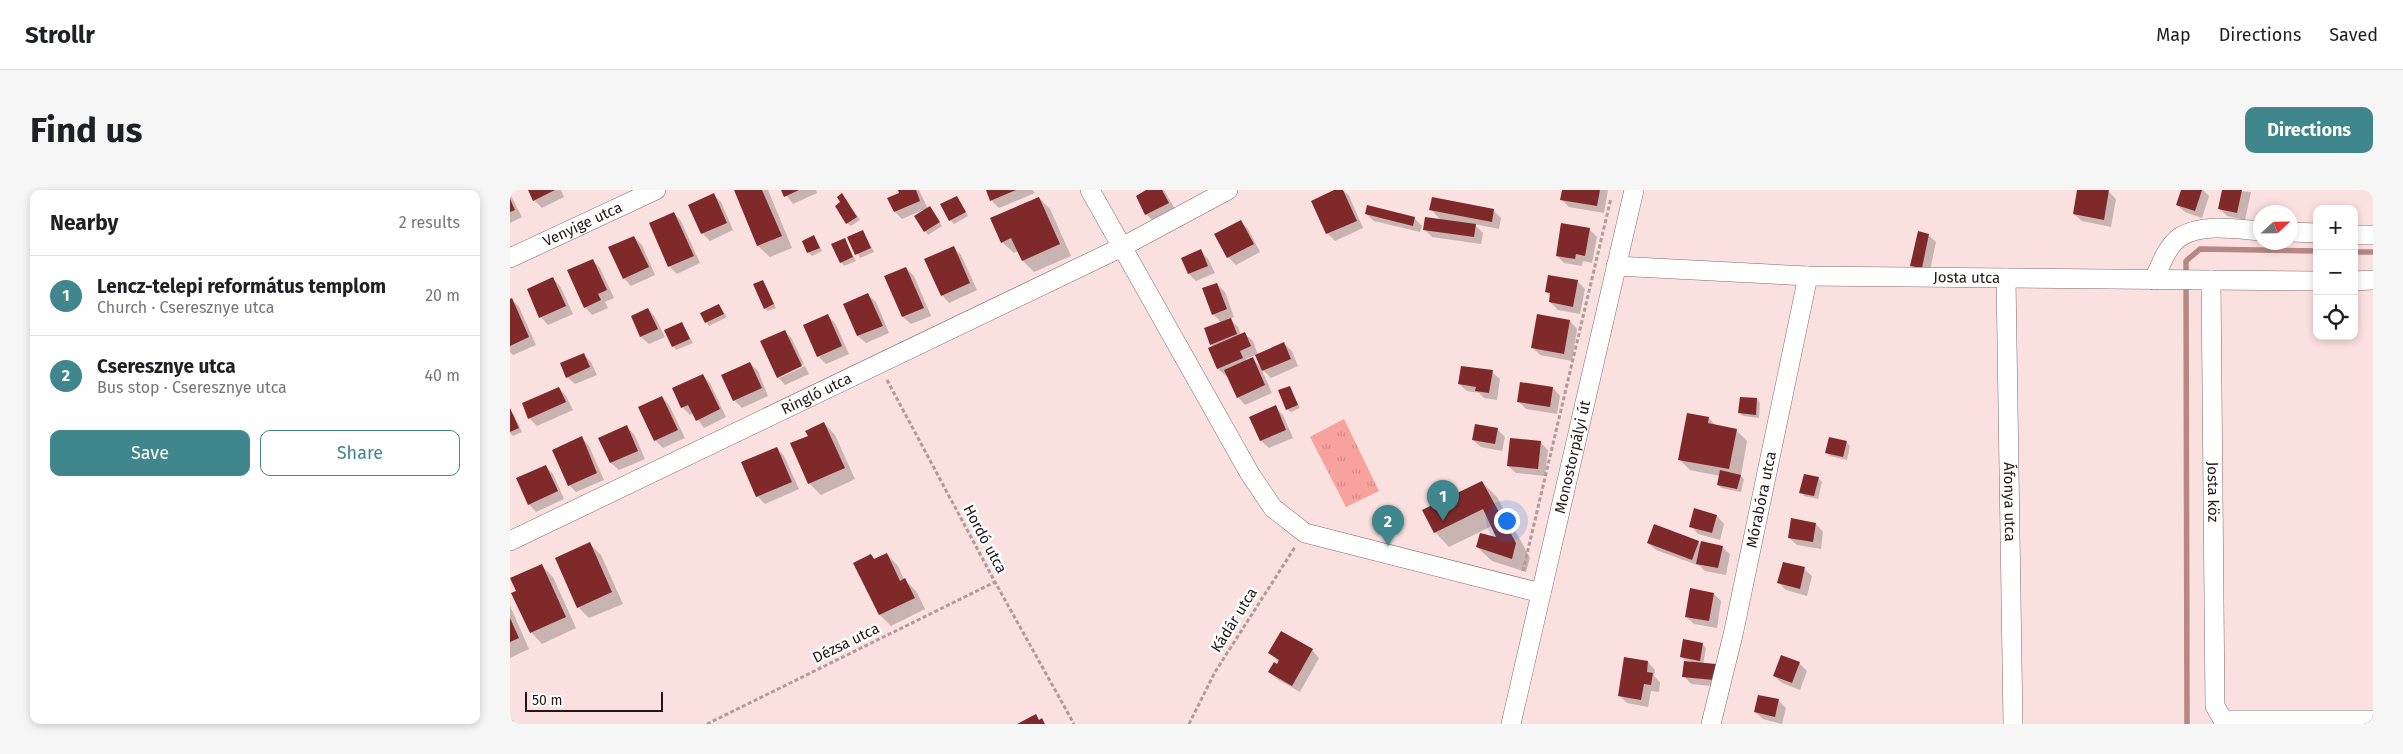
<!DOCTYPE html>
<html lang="en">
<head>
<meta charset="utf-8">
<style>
  body { margin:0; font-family:"Fira Sans",sans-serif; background:#f6f6f6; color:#202124 }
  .controls { position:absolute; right:15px; top:15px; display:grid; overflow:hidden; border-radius:10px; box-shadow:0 2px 8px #0003 }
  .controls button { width:45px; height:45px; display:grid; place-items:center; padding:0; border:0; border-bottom:1px solid #e0e0e0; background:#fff; color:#202124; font:25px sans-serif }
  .compass { position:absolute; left:1743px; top:15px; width:45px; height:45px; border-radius:50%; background:#fff; box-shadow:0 2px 8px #0003; rotate:68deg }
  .scale { position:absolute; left:15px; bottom:12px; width:138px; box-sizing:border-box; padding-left:5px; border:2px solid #201716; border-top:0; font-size:14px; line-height:18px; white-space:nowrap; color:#201716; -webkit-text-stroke:4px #fff; paint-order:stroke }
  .you { position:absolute; left:996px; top:330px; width:18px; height:18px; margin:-12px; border:4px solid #fff; border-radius:50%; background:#1a73e8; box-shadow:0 0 0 8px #1a73e833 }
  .badge { display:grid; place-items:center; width:32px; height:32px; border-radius:50%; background:#3f868d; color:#fff; font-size:16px; font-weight:700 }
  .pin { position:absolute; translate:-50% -41px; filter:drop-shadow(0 1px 2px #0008) }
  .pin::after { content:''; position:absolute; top:26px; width:18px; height:15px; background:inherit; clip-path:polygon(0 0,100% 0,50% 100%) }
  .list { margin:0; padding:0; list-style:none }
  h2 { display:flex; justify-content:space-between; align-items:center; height:65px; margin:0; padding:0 20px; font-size:21px }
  h2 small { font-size:16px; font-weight:400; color:#757577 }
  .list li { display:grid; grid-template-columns:32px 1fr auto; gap:15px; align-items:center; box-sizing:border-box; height:80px; padding:0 20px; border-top:1px solid #e0e0e0 }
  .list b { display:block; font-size:19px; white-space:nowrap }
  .list p { margin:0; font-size:16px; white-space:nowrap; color:#757577 }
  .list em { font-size:16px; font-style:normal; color:#757577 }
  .actions { display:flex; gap:10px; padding:15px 20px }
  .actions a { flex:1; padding:11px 0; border:1px solid #3f868d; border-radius:10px; text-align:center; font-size:18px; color:#3f868d }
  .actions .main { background:#3f868d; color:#fff }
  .icon { flex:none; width:28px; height:28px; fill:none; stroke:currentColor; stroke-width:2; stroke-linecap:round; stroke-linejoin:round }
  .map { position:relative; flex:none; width:1863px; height:534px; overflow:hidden; border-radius:10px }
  header { display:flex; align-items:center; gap:30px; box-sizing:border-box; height:70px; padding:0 25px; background:#fff; border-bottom:1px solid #e0e0e0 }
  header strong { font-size:24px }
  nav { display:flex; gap:28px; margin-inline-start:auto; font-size:18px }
  .intro { display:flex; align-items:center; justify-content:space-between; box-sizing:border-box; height:120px; padding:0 30px }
  h1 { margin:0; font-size:35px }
  .button { padding:12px 22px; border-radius:10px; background:#3f868d; color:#fff; font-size:18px; font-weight:700 }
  main { display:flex; gap:30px; padding:0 30px }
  aside { flex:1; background:#fff; border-radius:10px; box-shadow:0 2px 8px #0003 }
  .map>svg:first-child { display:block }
  .park { fill:url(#park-tufts) }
  .shadow { fill:#0003; fill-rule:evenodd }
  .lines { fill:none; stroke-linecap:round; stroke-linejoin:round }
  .stream { stroke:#b58885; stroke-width:5.5 }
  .building { fill:#7f292a }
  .minor-casing { stroke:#826b6a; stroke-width:20 }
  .path { stroke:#af9b99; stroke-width:3; stroke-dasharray:4 2.5; stroke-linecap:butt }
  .minor { stroke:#fff; stroke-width:19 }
  .labels { text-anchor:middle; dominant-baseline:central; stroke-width:5; stroke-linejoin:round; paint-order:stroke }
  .street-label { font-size:15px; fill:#201716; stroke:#fff }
</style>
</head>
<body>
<header>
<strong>Strollr</strong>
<nav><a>Map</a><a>Directions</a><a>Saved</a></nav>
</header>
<div class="intro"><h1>Find us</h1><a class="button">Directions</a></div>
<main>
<aside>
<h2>Nearby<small>2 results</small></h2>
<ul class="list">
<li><span class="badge">1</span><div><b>Lencz-telepi református templom</b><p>Church · Cseresznye utca</p></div><em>20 m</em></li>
<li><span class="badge">2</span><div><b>Cseresznye utca</b><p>Bus stop · Cseresznye utca</p></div><em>40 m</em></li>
</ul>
<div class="actions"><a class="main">Save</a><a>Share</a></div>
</aside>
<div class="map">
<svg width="1863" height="534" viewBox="0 0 1863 534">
  <defs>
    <pattern id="park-tufts" width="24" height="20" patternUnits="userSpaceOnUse" patternTransform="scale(1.25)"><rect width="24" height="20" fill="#f7a29d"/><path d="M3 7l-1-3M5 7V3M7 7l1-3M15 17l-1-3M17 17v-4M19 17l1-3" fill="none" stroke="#d38b86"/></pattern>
  </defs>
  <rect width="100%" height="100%" fill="#fae0de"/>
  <path class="park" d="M834 229 869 301 836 317 800 247Z"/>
  <path class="shadow" d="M19 0H51L54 7 32 18 24 10Z
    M225 0H258L282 58 260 67 248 56Z
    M272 0H306L307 3 283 14Z
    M389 0H409L418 19 423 22 432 36 418 45 415 41 413 20 392 29 385 22 391 4Z
    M477 0H523L525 3 489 18 481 10Z
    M639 0H654L666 21 644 32 636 24 627 6Z
    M827 0H833L839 6 853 38 825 51 817 43Z
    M1053 0H1098L1094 23 1059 17 1051 9Z
    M1568 0 1599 2 1606 9 1601 37 1572 31 1564 24Z
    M1672 0H1693L1699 6 1692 28 1675 22 1667 15Z
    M1713 0 1741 2 1735 30 1717 26 1709 18Z
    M0 4 12 27 0 33Z
    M203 5 211 12 223 40 200 51 192 43Z
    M447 7 458 26 444 34 440 30Z
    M335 8 350 30 341 36 337 33Z
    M529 8 540 19 561 66 524 82 513 71 508 61 504 63 492 52Z
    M921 20H983L991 28 989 39 964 34 973 43 971 54 922 47 914 39 931 30Z
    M164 23 171 31 190 73 167 84 159 76Z
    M856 24 904 28 912 36 910 42 864 31Z
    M730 31 738 39 750 62 726 75 718 67Z
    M1079 39 1087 47 1082 73 1073 71 1072 76 1054 73 1047 66Z
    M353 41 364 62 350 68 338 48Z
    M1418 45 1426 52 1419 85 1409 83 1402 75Z
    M124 47 132 55 145 85 121 96 114 88Z
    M304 47 312 61 302 66 298 62Z
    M335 50 346 71 334 76 331 72Z
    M443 57 451 65 467 100 439 113 432 105Z
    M691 61 698 69 705 83 686 91 679 84Z
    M82 70 90 78 104 108 95 112 98 118 82 125 75 117Z
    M396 78 404 86 421 126 401 134 393 127 376 87Z
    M43 89 50 96 63 124 38 135 31 127Z
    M253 91 266 118 258 121 255 118Z
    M1067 91 1075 99 1070 124 1048 120 1040 112 1041 106 1036 102Z
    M707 94 715 102 724 127 720 129 728 137 731 145 735 144 743 151 748 165 774 154 782 161 788 176 761 188 751 178 762 203 735 215 728 207 718 185 716 186 708 179 704 157 701 154 712 133 703 124ZM747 164 748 166 753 179 742 169 737 171 736 169Z
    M358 105 366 112 379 143 356 153 348 146 335 115Z
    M1 109 9 117 26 155 3 165 0 162Z
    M209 115 217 127 199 136 196 132Z
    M138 119 145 127 155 147 139 154 131 147 122 126Z
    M318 126 325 133 339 164 316 174 308 166Z
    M1060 131 1067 139 1062 171 1030 165 1022 157Z
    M172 133 183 153 166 160 163 156Z
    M275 141 282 149 294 174 269 185V188L295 176 299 184 275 195 268 187Z
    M74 165 81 172 87 185 65 194 57 187Z
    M240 173 248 181 258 206 232 218 224 210Z
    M982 182 990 189 987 210 974 208 969 203 957 201 949 194Z
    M192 185 200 193 216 227 194 238 183 223 180 225 172 217Z
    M779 197 790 218 781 222 777 219Z
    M49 198 56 206 63 220 27 236 19 228 13 214Z
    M1043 198 1050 206 1047 224 1016 219 1008 211Z
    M152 207 159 215 175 248 153 258 145 250Z
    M1247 209 1250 213 1249 228 1233 226 1230 223Z
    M765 217 773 225 783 248 759 258 751 251 741 228Z
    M0 221 4 225 12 242 3 246 0 243Z
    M1199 228 1206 236 1226 240 1237 251 1231 286 1234 289 1231 302 1211 298 1208 294 1210 286 1180 280 1169 269Z
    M314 233 325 245 345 289 311 305 299 293V246Z
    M116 237 124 244 135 269 109 280 101 273 90 248Z
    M987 239 995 247 992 261 971 257 963 250Z
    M72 248 79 256 94 290 66 302 59 295Z
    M1030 252 1038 260 1035 286 1006 283 998 276Z
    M1337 253 1340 256 1337 270 1320 266 1317 263Z
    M267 258 274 266 289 299 255 314 247 306Z
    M35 276 43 284 54 309 26 322 19 314Z
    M1308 288 1312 292 1308 309 1294 306 1291 302Z
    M972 292 987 307 1020 368 1016 382 982 371 967 357 988 348 982 336 939 357 925 342Z
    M1207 326 1214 334 1210 350 1188 344 1181 336Z
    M1306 334 1313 342 1311 359 1287 355 1279 348Z
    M1188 352 1191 355 1212 357 1220 364 1216 385 1195 381 1190 376 1146 360 1138 353Z
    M80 354 91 365 113 414 79 428 68 417Z
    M377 364 388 376 394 389 406 401 415 419 381 436 370 425 345 373 361 365 365 370Z
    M31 375 43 387 66 438 32 454 21 442Z
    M1294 379 1302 386 1297 406 1276 400 1269 393Z
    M1204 404 1211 411 1207 438 1184 434 1176 427Z
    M0 416 19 459 0 468Z
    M1192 454 1196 458 1193 475 1212 497 1181 494 1174 486 1181 471 1175 470 1171 467Z
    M802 460 809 468 790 502 767 489 760 482 769 472 760 463Z
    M1138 472 1145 480 1144 486 1150 492 1149 502 1141 501 1138 517 1117 513 1110 506Z
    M1289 473 1297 481 1290 500 1272 493 1264 486Z
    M1268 510 1276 518 1272 534 1253 529 1245 522Z"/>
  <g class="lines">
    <path class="stream" d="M1844 62H1863
      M1677 534 1676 71 1690 59 1807 61"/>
  </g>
  <path class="building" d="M18 0H45L23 11Z
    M224 0H252L272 46 247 56Z
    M271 0H289L274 7Z
    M388 0H406L410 11 384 22 377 8 389 3Z
    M476 0H506L480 11Z
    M636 0H652L659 13 635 25 626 6Z
    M824 0H833L847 31 816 44 801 11Z
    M1052 0H1090L1087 16 1050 10Z
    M1567 0H1599L1594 30 1563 24Z
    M1671 0H1692L1685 21 1666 15Z
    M1712 0H1732L1727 23 1708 19Z
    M204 3 217 33 191 44 178 15Z
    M332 3 347 27 336 34 325 16 330 12 327 7Z
    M447 6 456 22 439 31 430 14Z
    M529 7 550 54 512 71 501 48 491 53 480 28Z
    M922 7 984 19 982 32 919 20Z
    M0 9 5 20 0 22Z
    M857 15 905 27 903 36 855 24Z
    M420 16 430 32 414 42 404 26Z
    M164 22 184 66 158 77 139 33Z
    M915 27 966 34 964 47 913 40Z
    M731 30 744 54 717 68 704 44Z
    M1051 33 1080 38 1075 66 1066 64 1065 69 1046 66Z
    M353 40 361 58 345 65 337 47Z
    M1408 41 1419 44 1412 78 1400 76Z
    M304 45 310 58 297 63 292 51Z
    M124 46 139 77 113 89 98 57Z
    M335 48 343 67 330 73 321 54Z
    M444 56 460 93 431 106 414 69Z
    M691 59 698 76 678 84 671 68Z
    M83 69 97 100 88 104 91 110 74 118 57 80Z
    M396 77 414 118 392 127 374 86Z
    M1038 85 1068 90 1063 117 1039 112 1040 103 1035 102Z
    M43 87 56 116 29 128 17 99Z
    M253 90 264 114 254 119 243 94Z
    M707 93 717 119 702 125 692 98Z
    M358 103 373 136 347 146 333 114Z
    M2 108 19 147 0 156V109Z
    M209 114 214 124 195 133 190 123Z
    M138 118 148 139 130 147 121 126Z
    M318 124 332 156 307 167 293 135Z
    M1027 124 1060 130 1054 164 1021 158Z
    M721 128 727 144 700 155 694 138Z
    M172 132 180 149 162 157 154 140Z
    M275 140 292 176 267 188 250 151Z
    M735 142 741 156 730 161 733 168 707 179 698 158Z
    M774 152 781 169 752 181 745 165Z
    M74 163 80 177 56 188 50 173Z
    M743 167 755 195 727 208 714 180Z
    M240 172 252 198 223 211 211 185Z
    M951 176 983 180 979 203 965 201 966 197 948 194Z
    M193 184 210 219 186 231 178 215 171 218 162 198Z
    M1010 192 1043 197 1040 217 1007 212Z
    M780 196 788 215 776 220 768 200Z
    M49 197 56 212 18 229 12 213Z
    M152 206 168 240 144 251 128 217Z
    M1230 207 1247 208 1246 225 1228 223Z
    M766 215 776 240 750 251 739 227Z
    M0 218 9 238 0 242Z
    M1177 223 1199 227 1198 233 1227 239 1219 279 1168 270Z
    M314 232 335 278 298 294 280 253 298 246 295 241Z
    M965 234 988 238 985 254 962 250Z
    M117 235 128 261 100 273 88 248Z
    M72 246 87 283 58 296 42 260Z
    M1319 247 1337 251 1333 267 1315 263Z
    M1000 248 1031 251 1028 279 997 276Z
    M267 257 282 292 246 307 231 272Z
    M36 275 48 301 18 315 6 288Z
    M1210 280 1231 285 1227 299 1207 295Z
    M1294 284 1309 287 1304 306 1289 303Z
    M972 291 1006 353 1002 369 966 357 970 343 986 347 973 319 924 343 912 320Z
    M1184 318 1207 325 1202 343 1179 337Z
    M1281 328 1306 333 1303 352 1278 348Z
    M1144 334 1189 351 1182 370 1137 353Z
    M1191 351 1213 356 1208 378 1186 374Z
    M80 352 102 402 67 418 45 368Z
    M377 363 390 391 395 388 405 408 369 425 343 373 361 364 364 369Z
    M1273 372 1295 377 1290 399 1267 393Z
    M32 374 56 427 20 443 1 403 6 401 0 388Z
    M1180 398 1204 403 1199 431 1175 427Z
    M0 428 9 448 0 452Z
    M771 441 803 459 782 496 758 482 764 472 767 474 769 470 758 463Z
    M1173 449 1193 453 1190 471 1170 467Z
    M1271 465 1290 472 1282 493 1263 486Z
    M1114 467 1138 471 1137 482 1143 483 1141 495 1134 494 1131 510 1108 506Z
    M1174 471 1206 474 1204 490 1172 487Z
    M1248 505 1269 509 1265 527 1244 522Z
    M526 524 529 530 532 528 535 534H507Z"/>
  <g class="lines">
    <defs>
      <g id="minor">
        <path d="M580 0 740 284 763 318 795 343 1031 403"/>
        <path d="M1780 42 1807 43"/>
        <path d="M1844 45H1863"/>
        <path id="s1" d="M0 68 146 0"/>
        <path id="s2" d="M1106 76 1298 86 1807 91"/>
        <path id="s3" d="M1496 88 1503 534"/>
        <path d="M1644 90C1650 76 1657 56 1670 47 1692 33 1726 39 1750 41"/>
        <path id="s4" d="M1701 90 1705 516 1713 530H1863"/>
        <path d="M1844 91 1863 90"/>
        <path id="s5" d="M0 351 612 57 718 0"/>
        <path id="s6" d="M1001 534 1124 0"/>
        <path id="s7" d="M1201 534 1223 445 1298 86"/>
      </g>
    </defs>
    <use href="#minor" class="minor-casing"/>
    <path class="path" d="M377 190 485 392 564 534
      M1013 381 1101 8
      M0 530 5 534
      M197 534 485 392
      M679 534 705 482 785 357"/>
    <use href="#minor" class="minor"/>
  </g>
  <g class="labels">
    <g class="street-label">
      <text stroke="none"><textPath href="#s1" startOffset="80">Venyige utca</textPath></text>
      <text stroke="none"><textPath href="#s2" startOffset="351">Josta utca</textPath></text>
      <text stroke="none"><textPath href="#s5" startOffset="340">Ringló utca</textPath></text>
      <text stroke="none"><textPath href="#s6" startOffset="274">Monostorpályi út</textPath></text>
      <text stroke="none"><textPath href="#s4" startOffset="212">Josta köz</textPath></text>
      <text stroke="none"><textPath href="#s7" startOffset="230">Mórabóra utca</textPath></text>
      <text stroke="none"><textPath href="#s3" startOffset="224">Áfonya utca</textPath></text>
      <text transform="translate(475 349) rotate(62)">Hordó utca</text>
      <text transform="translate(724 430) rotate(-58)">Kádár utca</text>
      <text transform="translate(336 453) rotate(-26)">Dézsa utca</text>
    </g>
  </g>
</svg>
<div class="controls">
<button>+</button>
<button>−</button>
<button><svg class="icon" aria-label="locate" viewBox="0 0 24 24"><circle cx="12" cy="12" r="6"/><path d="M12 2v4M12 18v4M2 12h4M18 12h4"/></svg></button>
</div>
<svg class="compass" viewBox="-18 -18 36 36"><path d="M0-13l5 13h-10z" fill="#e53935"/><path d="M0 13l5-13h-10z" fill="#757577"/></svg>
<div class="scale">50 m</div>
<div class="you"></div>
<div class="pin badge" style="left:933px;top:331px">1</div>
<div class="pin badge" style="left:878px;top:356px">2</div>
</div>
</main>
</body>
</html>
